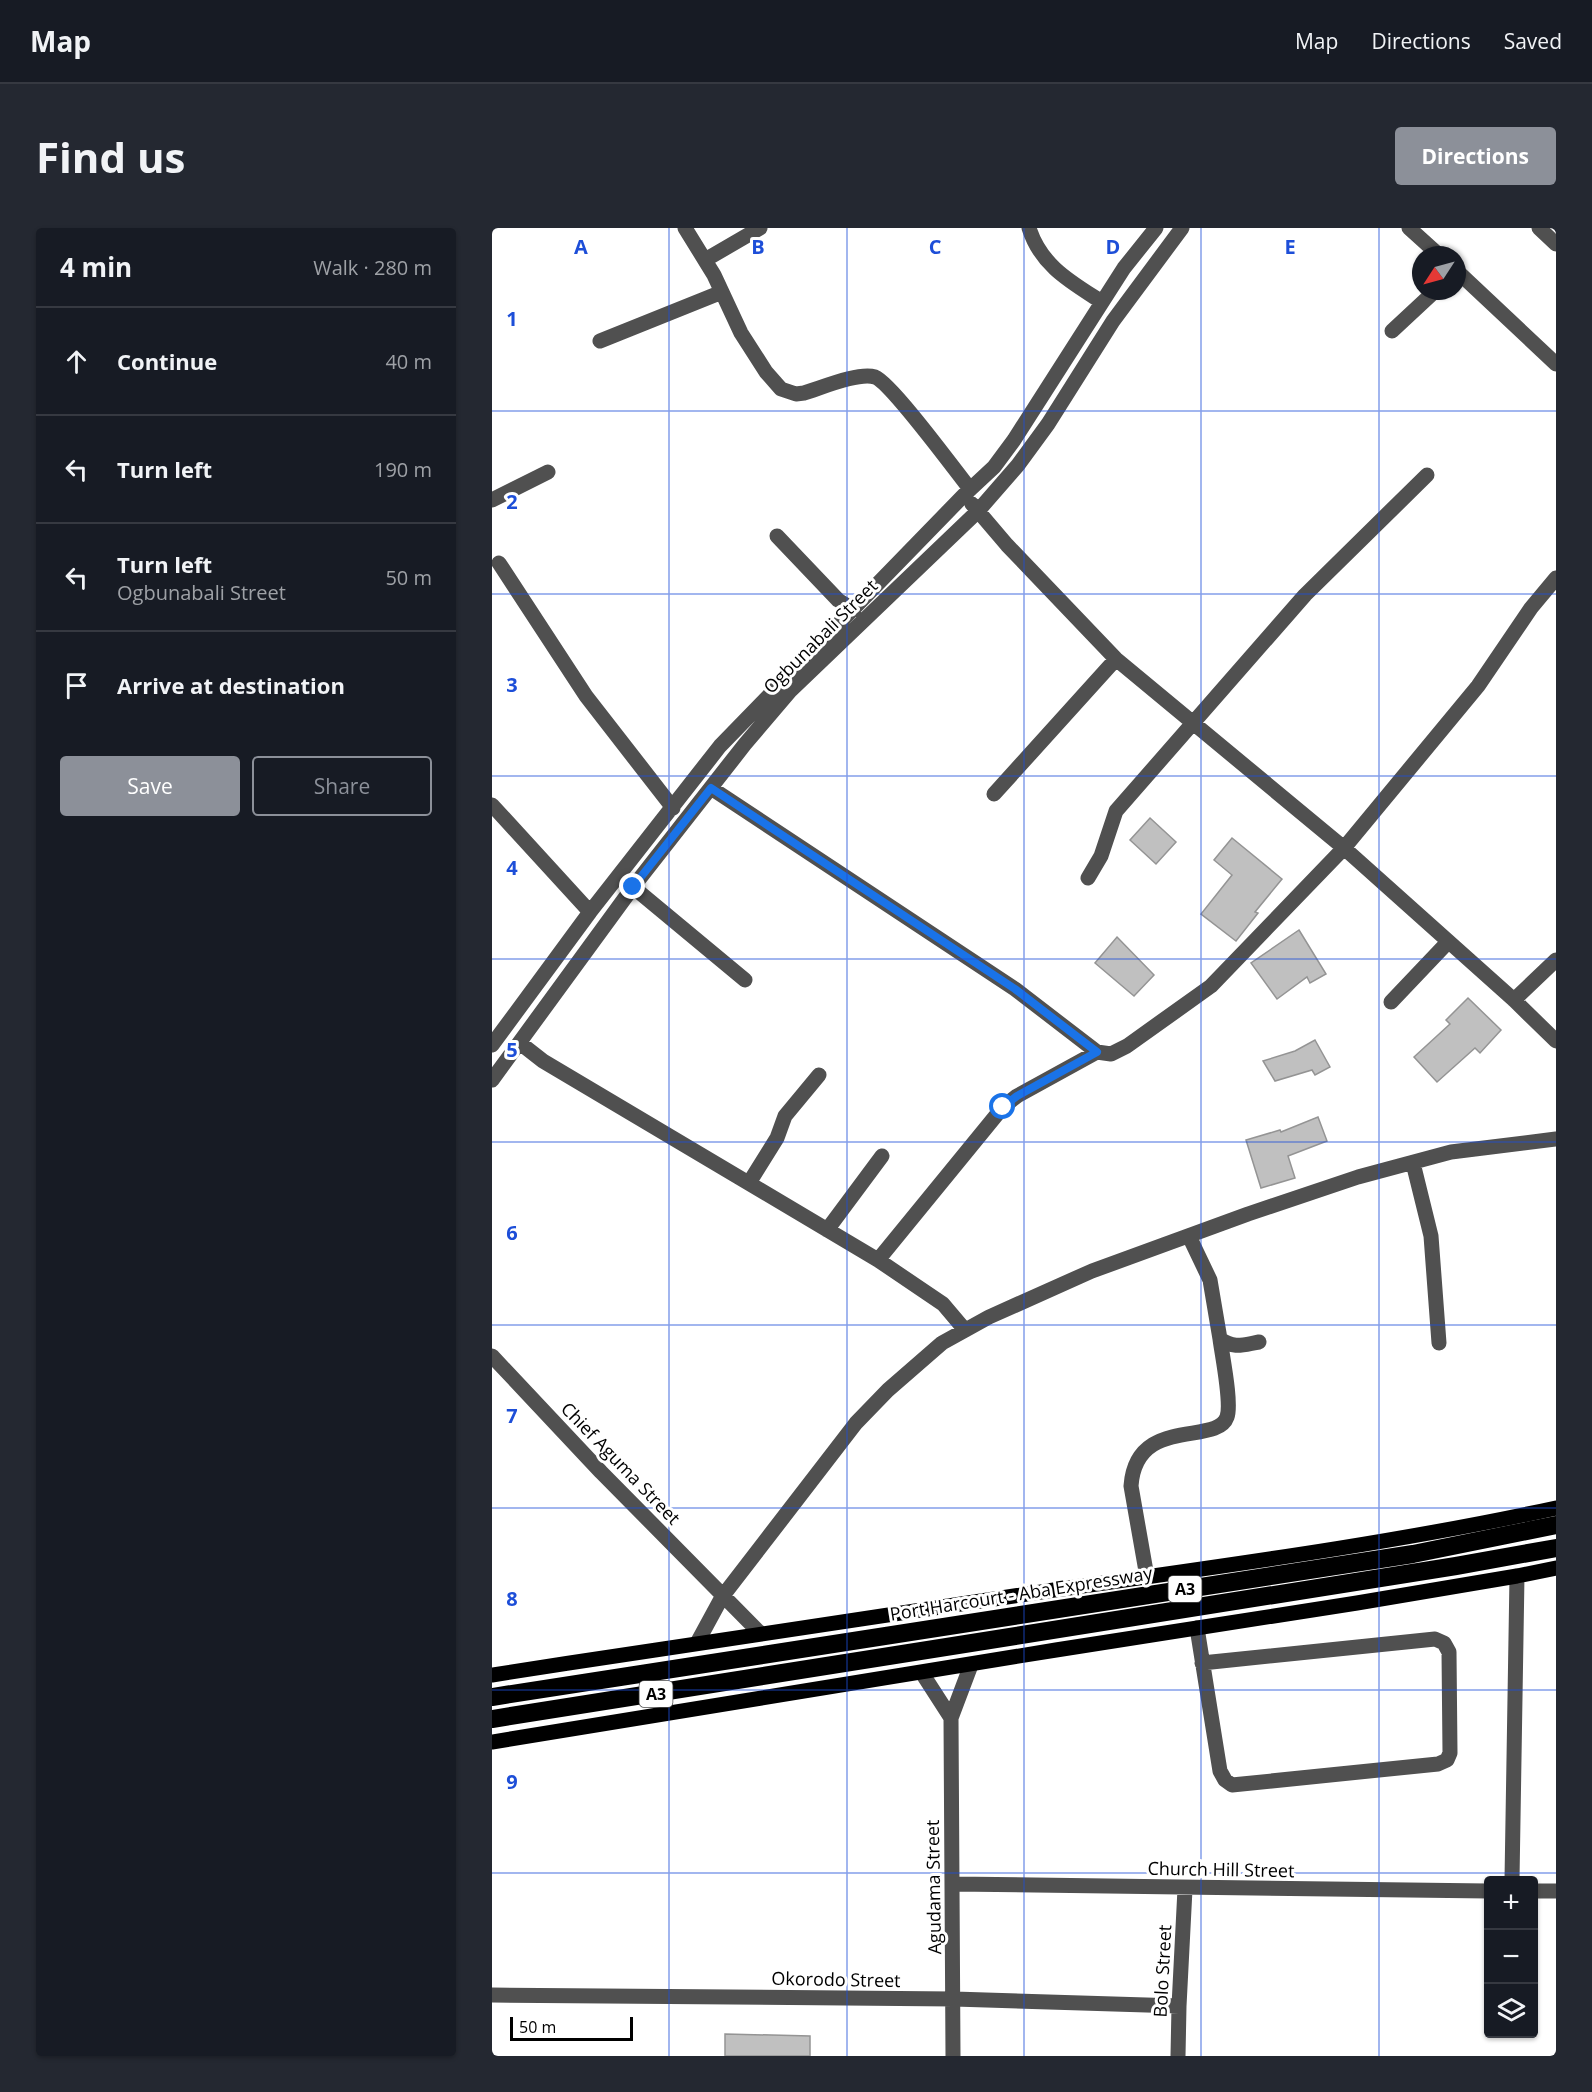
<!DOCTYPE html>
<html lang="en">
<head>
<meta charset="utf-8">
<style>
  body { margin:0; font-family:"Open Sans",sans-serif; background:#242831; color:#f1f3f6 }
  .controls { position:absolute; right:18px; bottom:18px; display:grid; overflow:hidden; border-radius:6px; box-shadow:0 2px 4px #0004 }
  .controls button { width:54px; height:54px; display:grid; place-items:center; padding:0; border:0; border-bottom:2px solid #363941; background:#171b24; color:#f1f3f6; font:30px sans-serif }
  .compass { position:absolute; left:920px; top:18px; width:54px; height:54px; border-radius:50%; background:#171b24; box-shadow:0 2px 4px #0004; rotate:234deg }
  .scale { position:absolute; left:18px; bottom:15px; width:123px; box-sizing:border-box; padding-left:6px; border:3px solid #000; border-top:0; font-size:16px; line-height:21px; white-space:nowrap; color:#000; -webkit-text-stroke:4px #fff; paint-order:stroke }
  .stop { position:absolute; width:18px; height:18px; margin:-14px; border:4px solid #1a73e8; border-radius:50%; background:#fff }
  .stop.end { background:#1a73e8; border-color:#fff; box-shadow:0 2px 6px #0008 }
  .list { margin:0; padding:0; list-style:none }
  h2 { display:flex; justify-content:space-between; align-items:center; height:78px; margin:0; padding:0 24px; font-size:26px }
  h2 small { font-size:20px; font-weight:400; color:#9ea1a6 }
  .list li { display:grid; grid-template-columns:39px 1fr auto; gap:18px; align-items:center; box-sizing:border-box; height:108px; padding:0 24px; border-top:2px solid #363941 }
  .list b { display:block; font-size:22px; white-space:nowrap }
  .list p { margin:0; font-size:20px; white-space:nowrap; color:#9ea1a6 }
  .list em { font-size:20px; font-style:normal; color:#9ea1a6 }
  .actions { display:flex; gap:12px; padding:18px 24px }
  .actions a { flex:1; padding:14px 0; border:2px solid #8c9099; border-radius:6px; text-align:center; font-size:21px; color:#8c9099 }
  .actions .main { background:#8c9099; color:#fff }
  .icon { flex:none; width:33px; height:33px; fill:none; stroke:currentColor; stroke-width:2; stroke-linecap:round; stroke-linejoin:round }
  .map { position:relative; flex:none; width:1064px; height:1828px; overflow:hidden; border-radius:6px }
  header { display:flex; align-items:center; gap:36px; box-sizing:border-box; height:84px; padding:0 30px; background:#171b24; border-bottom:2px solid #363941 }
  header strong { font-size:28px }
  nav { display:flex; gap:33px; margin-inline-start:auto; font-size:21px }
  .intro { display:flex; align-items:center; justify-content:space-between; box-sizing:border-box; height:144px; padding:0 36px }
  h1 { margin:0; font-size:42px }
  .button { padding:15px 27px; border-radius:6px; background:#8c9099; color:#fff; font-size:21px; font-weight:700 }
  main { display:flex; gap:36px; padding:0 36px }
  aside { flex:1; background:#171b24; border-radius:6px; box-shadow:0 2px 4px #0004 }
  .map>svg:first-child { display:block }
  .building { fill:#c0c0c0; stroke:#949494; stroke-width:1.5 }
  .lines { fill:none; stroke-linecap:round; stroke-linejoin:round }
  .minor { stroke:#505050; stroke-width:15 }
  .major { stroke:#000; stroke-width:15 }
  .highway { stroke:#000; stroke-width:18 }
  .route { stroke:#1a73e8; stroke-width:8 }
  .grid { fill:none; stroke:#1d4ed8; stroke-width:1.5; stroke-opacity:0.55 }
  .labels { text-anchor:middle; dominant-baseline:central; stroke-width:6; stroke-linejoin:round; paint-order:stroke }
  .shield { fill:#fff; stroke:#4c4c4c; stroke-width:1.5 }
  .shield-label { font-size:16px; font-weight:bold; fill:#000 }
  .street-label { font-size:18px; fill:#000; stroke:#fff }
  .grid-label { font-size:20px; text-anchor:middle; font-weight:bold; fill:#1d4ed8; stroke:#fff; stroke-width:6; stroke-linejoin:round; paint-order:stroke }
</style>
</head>
<body>
<header>
<strong>Map</strong>
<nav><a>Map</a><a>Directions</a><a>Saved</a></nav>
</header>
<div class="intro"><h1>Find us</h1><a class="button">Directions</a></div>
<main>
<aside>
<h2>4 min<small>Walk · 280 m</small></h2>
<ul class="list">
<li><svg class="icon" aria-label="ahead" viewBox="0 0 24 24"><path d="M12 20V5M6 11l6-6 6 6"/></svg><div><b>Continue</b></div><em>40 m</em></li>
<li><svg class="icon" aria-label="left" viewBox="0 0 24 24"><path d="M17 20v-9H6M10 6l-5 5 5 5"/></svg><div><b>Turn left</b></div><em>190 m</em></li>
<li><svg class="icon" aria-label="left" viewBox="0 0 24 24"><path d="M17 20v-9H6M10 6l-5 5 5 5"/></svg><div><b>Turn left</b><p>Ogbunabali Street</p></div><em>50 m</em></li>
<li><svg class="icon" aria-label="arrive" viewBox="0 0 24 24"><path d="M6 21V4h12l-3 4 3 4H6"/></svg><div><b>Arrive at destination</b></div></li>
</ul>
<div class="actions"><a class="main">Save</a><a>Share</a></div>
</aside>
<div class="map">
<svg width="1064" height="1828" viewBox="0 0 1064 1828">
  <rect width="100%" height="100%" fill="#fff"/>
  <path class="building" d="M658 590 684 614 664 636 638 612Z
    M740 610 790 651 763 684 766 685 744 713 709 686 740 647 722 632Z
    M807 702 834 746 818 755 815 749 785 771 759 735Z
    M625 709 662 747 642 768 603 735Z
    M976 770 1009 802 988 825 983 820 945 854 922 829 958 796 954 792Z
    M823 812 838 839 823 847 820 842 783 853 771 833 803 823Z
    M826 889 835 913 796 928 803 950 769 960 754 912 788 902 789 904Z
    M233 1806 318 1808V1828H233Z"/>
  <g class="lines">
    <path class="minor" d="M193 0 222 47 249 105 274 144 289 161 304 166 312 165C329 160 366 144 383 149 399 155 463 242 478 261
      M537 0C549 38 579 54 610 74
      M917 0 947 27
      M1047 0 1064 16
      M213 32 268 0
      M965 43 1064 136
      M900 103 943 63
      M108 113 230 64
      M0 272 56 244
      M480 276 515 317 624 431 852 620 1022 772 1064 813
      M285 308 346 372 362 382
      M7 335 94 468 181 580
      M219 560 523 761 605 824 619 826 635 818 719 758 852 620 986 458 1039 380 1064 350
      M502 566 624 431
      M0 577 98 684
      M596 650 609 628 624 583 813 367 935 247
      M141 659 253 752
      M1022 772 1064 732
      M899 774 956 714
      M28 815 51 833 386 1032 451 1076 473 1102
      M0 817 98 684 228 518 472 267 502 239 522 212 632 40 664 0
      M0 852 141 659 253 516 299 462 486 283 526 237 556 196 621 93 690 0
      M921 935 939 1008 947 1115
      M257 955 285 910 293 888 327 847
      M335 1002 390 928
      M697 1008 718 1052 728 1111C743 1121 750 1117 767 1114
      M386 1032 511 879 525 868 605 824
      M0 1128 109 1244 268 1405
      M655 1349 639 1258C644 1187 725 1218 735 1189 740 1175 730 1127 728 1111
      M705 1400 728 1543 733 1552 740 1557 946 1536 955 1532 958 1525 957 1424 952 1415 943 1411 710 1435
      M205 1415 230 1369 364 1195 396 1162 450 1115 497 1089 600 1043 756 986 866 949 959 924 1064 911
      M430 1445 459 1490
      M1020 1652 1025 1348
      M461 1656 996 1663
      M1042 1663H1064
      M0 1767 462 1771 687 1778
      M461 1828 459 1490 479 1437
      M686 1828 687 1778 693 1661"/>
    <path class="major" d="M0 1447C187 1418 374 1390 562 1362 730 1338 898 1316 1064 1280
      M0 1514 564 1422 865 1375 1025 1348 1064 1340"/>
    <path class="highway" d="M0 1469 921 1326 1064 1297
      M0 1491 964 1338 1064 1320"/>
  </g>
  <g class="lines">
    <path class="route" d="M141 659 219 560 523 761 605 824 525 868 511 879"/>
  </g>
  <path class="grid" d="M177 0V1828M355 0V1828M532 0V1828M709 0V1828M887 0V1828M0 183H1064M0 366H1064M0 548H1064M0 731H1064M0 914H1064M0 1097H1064M0 1280H1064M0 1462H1064M0 1645H1064"/>
  <g class="labels">
    <g class="shield">
      <rect x="676.5" y="1348" width="33" height="26" rx="4.5"/>
      <rect x="147.5" y="1453" width="33" height="26" rx="4.5"/>
    </g>
    <g class="shield-label">
      <text x="693" y="1361">A3</text>
      <text x="164" y="1466">A3</text>
    </g>
    <g class="street-label">
      <text transform="translate(328 408) rotate(-45)">Ogbunabali Street</text>
      <text transform="translate(129 1235) rotate(46)">Chief Aguma Street</text>
      <text transform="translate(529 1365) rotate(-9)">Port Harcourt - Aba Expressway</text>
      <text transform="translate(729 1641) rotate(1)">Church Hill Street</text>
      <text transform="translate(441 1659) rotate(-91)">Agudama Street</text>
      <text transform="translate(670 1743) rotate(-87)">Bolo Street</text>
      <text transform="translate(344 1751) rotate(1)">Okorodo Street</text>
    </g>
  </g>
  <g class="grid-label">
    <text x="89" y="26">A</text>
    <text x="266" y="26">B</text>
    <text x="443" y="26">C</text>
    <text x="621" y="26">D</text>
    <text x="798" y="26">E</text>
    <text x="20" y="98">1</text>
    <text x="20" y="281">2</text>
    <text x="20" y="464">3</text>
    <text x="20" y="647">4</text>
    <text x="20" y="829">5</text>
    <text x="20" y="1012">6</text>
    <text x="20" y="1195">7</text>
    <text x="20" y="1378">8</text>
    <text x="20" y="1561">9</text>
  </g>
</svg>
<div class="controls">
<button>+</button>
<button>−</button>
<button><svg class="icon" aria-label="layers" viewBox="0 0 24 24"><path d="M12 4l9 5-9 5-9-5zM3 14l9 5 9-5"/></svg></button>
</div>
<svg class="compass" viewBox="-18 -18 36 36"><path d="M0-13l5 13h-10z" fill="#e53935"/><path d="M0 13l5-13h-10z" fill="#9ea1a6"/></svg>
<div class="scale">50 m</div>
<div class="stop" style="left:511px;top:879px"></div>
<div class="stop end" style="left:141px;top:659px"></div>
</div>
</main>
</body>
</html>
